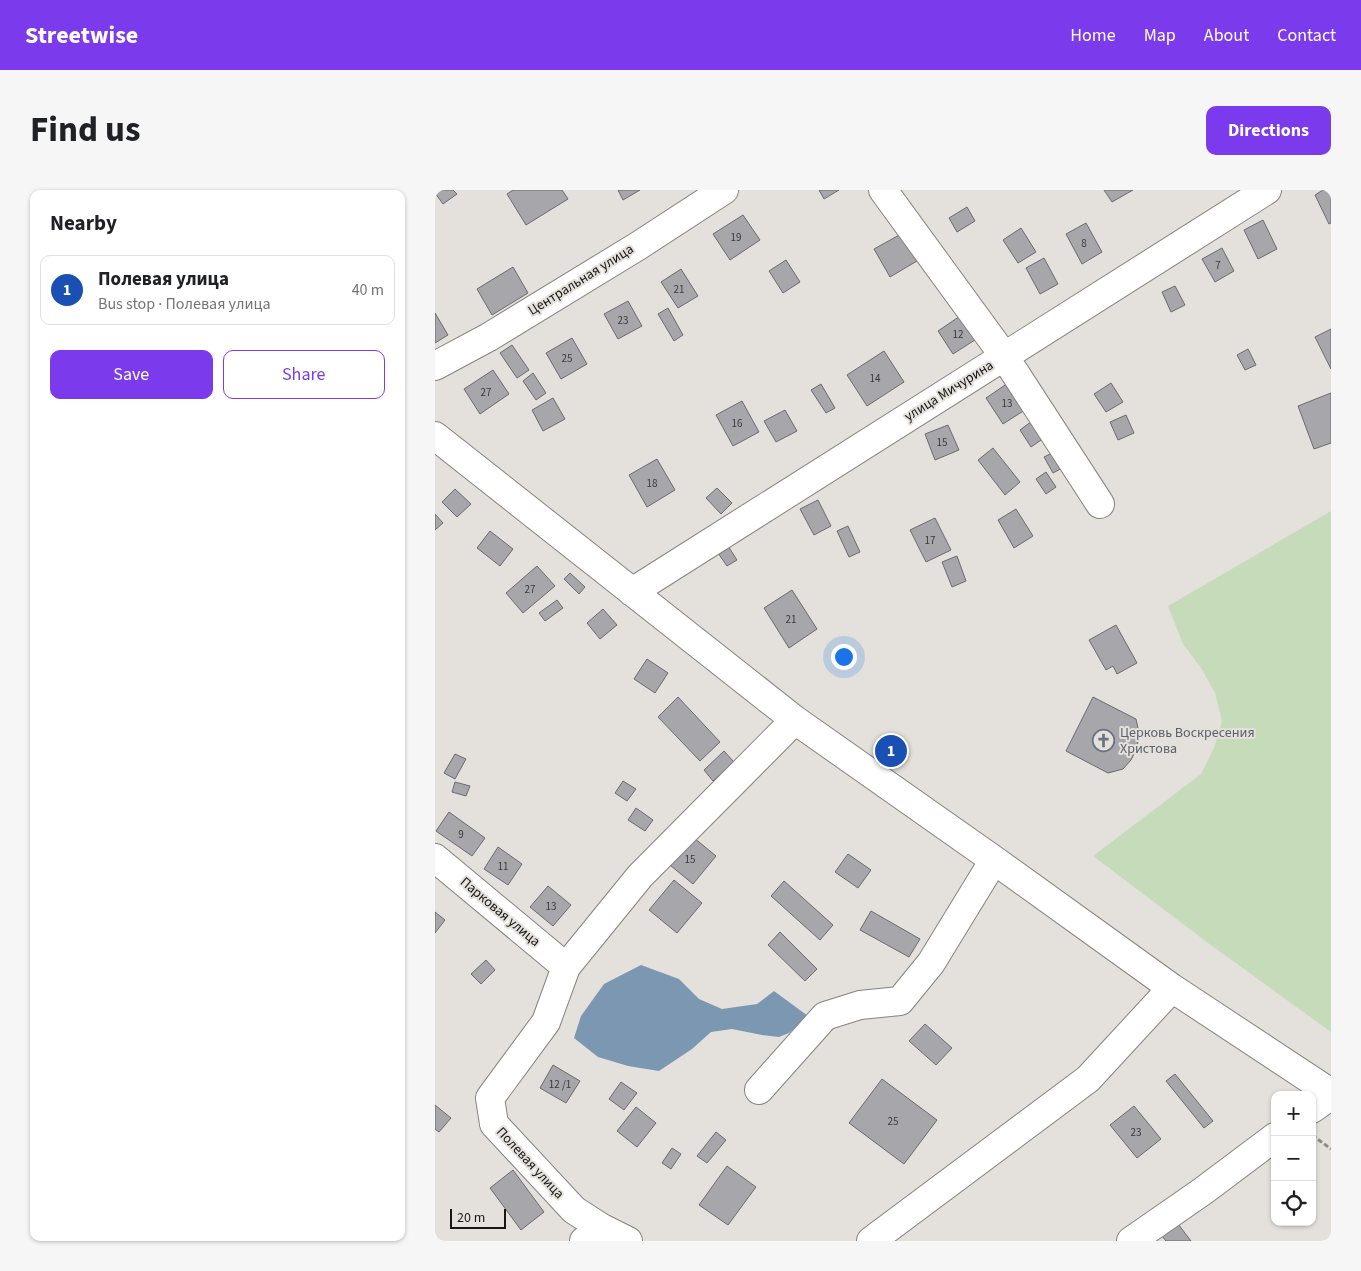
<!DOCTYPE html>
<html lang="en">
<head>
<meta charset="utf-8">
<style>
  body { margin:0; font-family:"Source Sans 3",sans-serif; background:#f6f6f6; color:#202124 }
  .controls { position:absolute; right:15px; bottom:15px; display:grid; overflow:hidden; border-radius:10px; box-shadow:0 1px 4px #0004 }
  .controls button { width:45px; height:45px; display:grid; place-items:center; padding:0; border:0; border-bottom:1px solid #e0e0e0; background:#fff; color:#202124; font:25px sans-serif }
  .scale { position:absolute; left:15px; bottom:12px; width:56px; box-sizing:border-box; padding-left:5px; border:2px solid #171614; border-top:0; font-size:14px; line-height:18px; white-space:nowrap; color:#171614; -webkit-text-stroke:4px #e4e1dc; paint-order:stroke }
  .you { position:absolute; left:408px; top:466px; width:18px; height:18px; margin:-12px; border:4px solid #fff; border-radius:50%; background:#1a73e8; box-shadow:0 0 0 8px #1a73e833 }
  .badge { display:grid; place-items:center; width:32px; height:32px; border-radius:50%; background:#7c3aed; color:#fff; font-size:16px; font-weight:700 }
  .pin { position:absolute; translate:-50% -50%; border:2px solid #fff; box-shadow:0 1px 5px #0006 }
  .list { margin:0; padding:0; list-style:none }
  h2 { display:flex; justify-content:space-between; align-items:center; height:65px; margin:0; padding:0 20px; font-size:21px }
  h2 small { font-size:16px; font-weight:400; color:#757577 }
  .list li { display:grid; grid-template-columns:32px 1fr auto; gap:15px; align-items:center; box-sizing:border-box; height:70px; margin:0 10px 10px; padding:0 10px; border:1px solid #e0e0e0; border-radius:10px }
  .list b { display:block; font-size:19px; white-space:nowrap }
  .list p { margin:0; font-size:16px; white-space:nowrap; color:#757577 }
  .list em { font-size:16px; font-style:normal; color:#757577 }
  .actions { display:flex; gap:10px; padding:15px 20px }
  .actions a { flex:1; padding:11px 0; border:1px solid #7c3aed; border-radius:10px; text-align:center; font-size:18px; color:#7c3aed }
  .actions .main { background:#7c3aed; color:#fff }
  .icon { flex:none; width:28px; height:28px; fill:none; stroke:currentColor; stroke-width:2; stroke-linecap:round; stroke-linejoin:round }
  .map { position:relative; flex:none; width:896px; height:1051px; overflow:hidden; border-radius:10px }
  header { display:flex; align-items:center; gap:30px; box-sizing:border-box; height:70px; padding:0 25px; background:#7c3aed; color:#fff }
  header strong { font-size:24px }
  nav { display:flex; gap:28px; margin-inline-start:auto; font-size:18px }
  .intro { display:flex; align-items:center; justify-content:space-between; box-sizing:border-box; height:120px; padding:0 30px }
  h1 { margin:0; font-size:35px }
  .button { padding:12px 22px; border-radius:10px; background:#7c3aed; color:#fff; font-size:18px; font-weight:700 }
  main { display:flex; gap:30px; padding:0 30px }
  aside { flex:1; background:#fff; border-radius:10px; box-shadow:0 1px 4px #0004 }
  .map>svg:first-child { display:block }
  .green { fill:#c6dbba }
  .water { fill:#7c97b1 }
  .building { fill:#a6a6ab; stroke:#6b6b6f }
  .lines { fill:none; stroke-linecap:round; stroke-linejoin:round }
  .minor-casing { stroke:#86837f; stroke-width:30 }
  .path { stroke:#8d8b87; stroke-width:3; stroke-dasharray:5 2.5; stroke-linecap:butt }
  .minor { stroke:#fff; stroke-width:28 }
  .labels { text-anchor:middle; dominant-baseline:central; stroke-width:4; stroke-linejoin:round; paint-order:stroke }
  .number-label { font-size:11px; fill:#3b3a3a }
  .street-label { font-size:14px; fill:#171614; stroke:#e4e1dc }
  .worship-label { font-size:14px; fill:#5b616d; stroke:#e4e1dc; text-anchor:start }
</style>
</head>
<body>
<header>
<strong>Streetwise</strong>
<nav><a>Home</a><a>Map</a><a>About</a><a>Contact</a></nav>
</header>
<div class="intro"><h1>Find us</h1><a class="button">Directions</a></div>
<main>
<aside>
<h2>Nearby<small></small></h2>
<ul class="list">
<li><span class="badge" style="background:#1a4fb4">1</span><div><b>Полевая улица</b><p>Bus stop · Полевая улица</p></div><em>40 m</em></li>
</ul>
<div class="actions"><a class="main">Save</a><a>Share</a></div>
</aside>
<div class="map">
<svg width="896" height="1051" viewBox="0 0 896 1051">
  <rect width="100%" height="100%" fill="#e4e1dc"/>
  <path class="green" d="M896 321V842L777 756 658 666 766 584 779 558 787 531 780 503 766 478 748 454 733 416Z"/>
  <path class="water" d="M206 775 244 789 264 809 287 819 322 814 339 801 373 826 354 843 344 847 327 845 297 839 276 842 257 859 224 881 193 876 163 867 139 848 146 826 169 794Z"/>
  <path class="building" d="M0 0H18L22 4 8 14 0 3Z
    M78 0H127L133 9 91 35 72 4Z
    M183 0H205L188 10Z
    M384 0H404L389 9Z
    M669 0H698L677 12Z
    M888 0H896V33L894 34 880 5Z
    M532 17 540 31 522 42 514 28Z
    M308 25 325 50 295 70 278 44Z
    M828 30 842 59 823 69 809 40Z
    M651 33 667 62 647 74 631 44Z
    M586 38 601 62 583 73 568 50Z
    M466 44 482 71 455 87 439 59Z
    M787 58 799 81 780 92 767 69Z
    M609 68 623 94 605 104 591 78Z
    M351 70 365 92 348 103 334 81Z
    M78 77 93 103 57 125 42 99Z
    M246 79 263 106 243 118 226 92Z
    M740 96 750 115 736 122 727 102Z
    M193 111 207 136 183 149 169 124Z
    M233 118 248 145 239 151 223 124Z
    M0 123 13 145 0 153Z
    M528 124 543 148 518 164 503 141Z
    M896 139V179L880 147Z
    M137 148 152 174 126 189 111 163Z
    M77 155 94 180 82 188 65 163Z
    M813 159 821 175 810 180 802 165Z
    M449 161 469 192 432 216 412 185Z
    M58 180 74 204 45 224 29 199Z
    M98 183 111 203 101 210 88 191Z
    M576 191 593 218 568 234 551 208Z
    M676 193 688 212 671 222 659 204Z
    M386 194 400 218 391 223 376 200Z
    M896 203V253L879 259 863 216Z
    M118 208 130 229 108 241 97 220Z
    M307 211 324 242 298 256 281 225Z
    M350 220 362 241 341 252 329 231Z
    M691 225 699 243 683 250 675 232Z
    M597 231 609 248 596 257 585 240Z
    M513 235 524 260 500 270 490 244Z
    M558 258 585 292 570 305 543 270Z
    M623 260 631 276 618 283 609 267Z
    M222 269 240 300 212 317 194 285Z
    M611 282 621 297 611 304 601 289Z
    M282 298 297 313 286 324 271 308Z
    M20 299 36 314 22 327 7 312Z
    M383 310 396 336 379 345 365 319Z
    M581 319 598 346 579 358 563 330Z
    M0 324 8 333 0 340Z
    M500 328 516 360 491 372 475 340Z
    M413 336 425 362 414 367 402 341Z
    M55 341 78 359 65 376 42 358Z
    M293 356 302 370 292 376 283 363Z
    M522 366 531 391 517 397 507 372Z
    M102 376 120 396 88 423 71 403Z
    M135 383 150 397 144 404 129 389Z
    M357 400 382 439 354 458 329 418Z
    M122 410 128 418 110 431 104 423Z
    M168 419 182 435 165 449 152 433Z
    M681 435 702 473 682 484 678 476 671 480 654 450Z
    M212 469 233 483 220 503 199 489Z
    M243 507 285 552 265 571 223 527Z
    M658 507 701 529 704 543 702 558 696 570 688 579 673 583 631 561Z
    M289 561 299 572 278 591 269 580Z
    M20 564 31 569 20 589 9 583Z
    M188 591 201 599 192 611 180 603Z
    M20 592 35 596 31 606 17 602Z
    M201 618 218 630 210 641 193 630Z
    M14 622 50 648 37 666 1 641Z
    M253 643 281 666 258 694 230 671Z
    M63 657 87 674 73 695 49 679Z
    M413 664 436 680 423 698 400 682Z
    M239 690 267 713 242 743 214 720Z
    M349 691 398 735 385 750 336 706Z
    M113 696 136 715 118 736 95 717Z
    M436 721 485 749 474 767 425 740Z
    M0 722 10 730 0 743Z
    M345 742 382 779 370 791 333 755Z
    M51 770 60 780 46 794 36 784Z
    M490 834 517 858 501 875 474 851Z
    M118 875 145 891 131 913 105 898Z
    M740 884 778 931 769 938 731 891Z
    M447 889 502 930 469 974 414 933Z
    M186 892 202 903 189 920 174 909Z
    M0 915 16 928 4 942 0 939Z
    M699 916 726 949 702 968 675 935Z
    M201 917 221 933 202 957 182 941Z
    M281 942 291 950 272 973 262 966Z
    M237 958 246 964 236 979 227 973Z
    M292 976 321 997 293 1035 264 1015Z
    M78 980 109 1022 86 1040 55 998Z
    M743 1034 756 1051H731L727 1046Z"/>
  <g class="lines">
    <defs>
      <path id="minor" d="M448 0 569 166 665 314
        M0 176 54 147 203 56 289 0
        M0 246 360 530 559 670 737 798 896 903
        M197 402 832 0
        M0 668 131 777
        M324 900 390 826 425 815 465 811 496 773 559 670
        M877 919 896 905
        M167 1038 193 1051
        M149 1051 167 1038 139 1020 59 934 55 908 111 832 131 777 205 686 360 530
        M436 1051 653 889 737 798
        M696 1051 768 1001 840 947"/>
    </defs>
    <use href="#minor" class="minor-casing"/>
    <path class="path" d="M877 945 896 959"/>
    <use href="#minor" class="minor"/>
  </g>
  <defs>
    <symbol id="church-ring" viewBox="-11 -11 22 22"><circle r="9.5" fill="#e4e1dc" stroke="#6b7280" stroke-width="1.5"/><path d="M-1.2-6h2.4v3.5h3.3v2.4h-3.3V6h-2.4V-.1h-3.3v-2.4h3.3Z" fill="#6b7280"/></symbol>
  </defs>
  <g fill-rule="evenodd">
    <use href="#church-ring" x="656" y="538" width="25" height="25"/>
  </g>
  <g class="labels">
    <g class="number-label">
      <text x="301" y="47">19</text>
      <text x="649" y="53">8</text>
      <text x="783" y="75">7</text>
      <text x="244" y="99">21</text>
      <text x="188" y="130">23</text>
      <text x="523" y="144">12</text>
      <text x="132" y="168">25</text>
      <text x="440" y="188">14</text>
      <text x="51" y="202">27</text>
      <text x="572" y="213">13</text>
      <text x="302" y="233">16</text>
      <text x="507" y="252">15</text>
      <text x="217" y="293">18</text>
      <text x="495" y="350">17</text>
      <text x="95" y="399">27</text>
      <text x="356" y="429">21</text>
      <text x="26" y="644">9</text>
      <text x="255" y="669">15</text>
      <text x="68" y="676">11</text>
      <text x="116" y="716">13</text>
      <text x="125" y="894">12 /1</text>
      <text x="458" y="931">25</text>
      <text x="701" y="942">23</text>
    </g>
    <g class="street-label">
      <text transform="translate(146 90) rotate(-32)">Центральная улица</text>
      <text transform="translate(514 201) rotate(-32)">улица Мичурина</text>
      <text transform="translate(65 722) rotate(40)">Парковая улица</text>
      <text transform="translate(95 973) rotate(47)">Полевая улица</text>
    </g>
    <g class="worship-label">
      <text x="685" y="543">Церковь Воскресения<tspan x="685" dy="16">Христова</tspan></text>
    </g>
  </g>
</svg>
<div class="controls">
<button>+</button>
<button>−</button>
<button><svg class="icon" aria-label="locate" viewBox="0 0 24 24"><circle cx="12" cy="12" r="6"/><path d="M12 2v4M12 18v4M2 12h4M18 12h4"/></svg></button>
</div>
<div class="scale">20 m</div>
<div class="you"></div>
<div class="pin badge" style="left:456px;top:561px;background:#1a4fb4">1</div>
</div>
</main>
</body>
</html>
